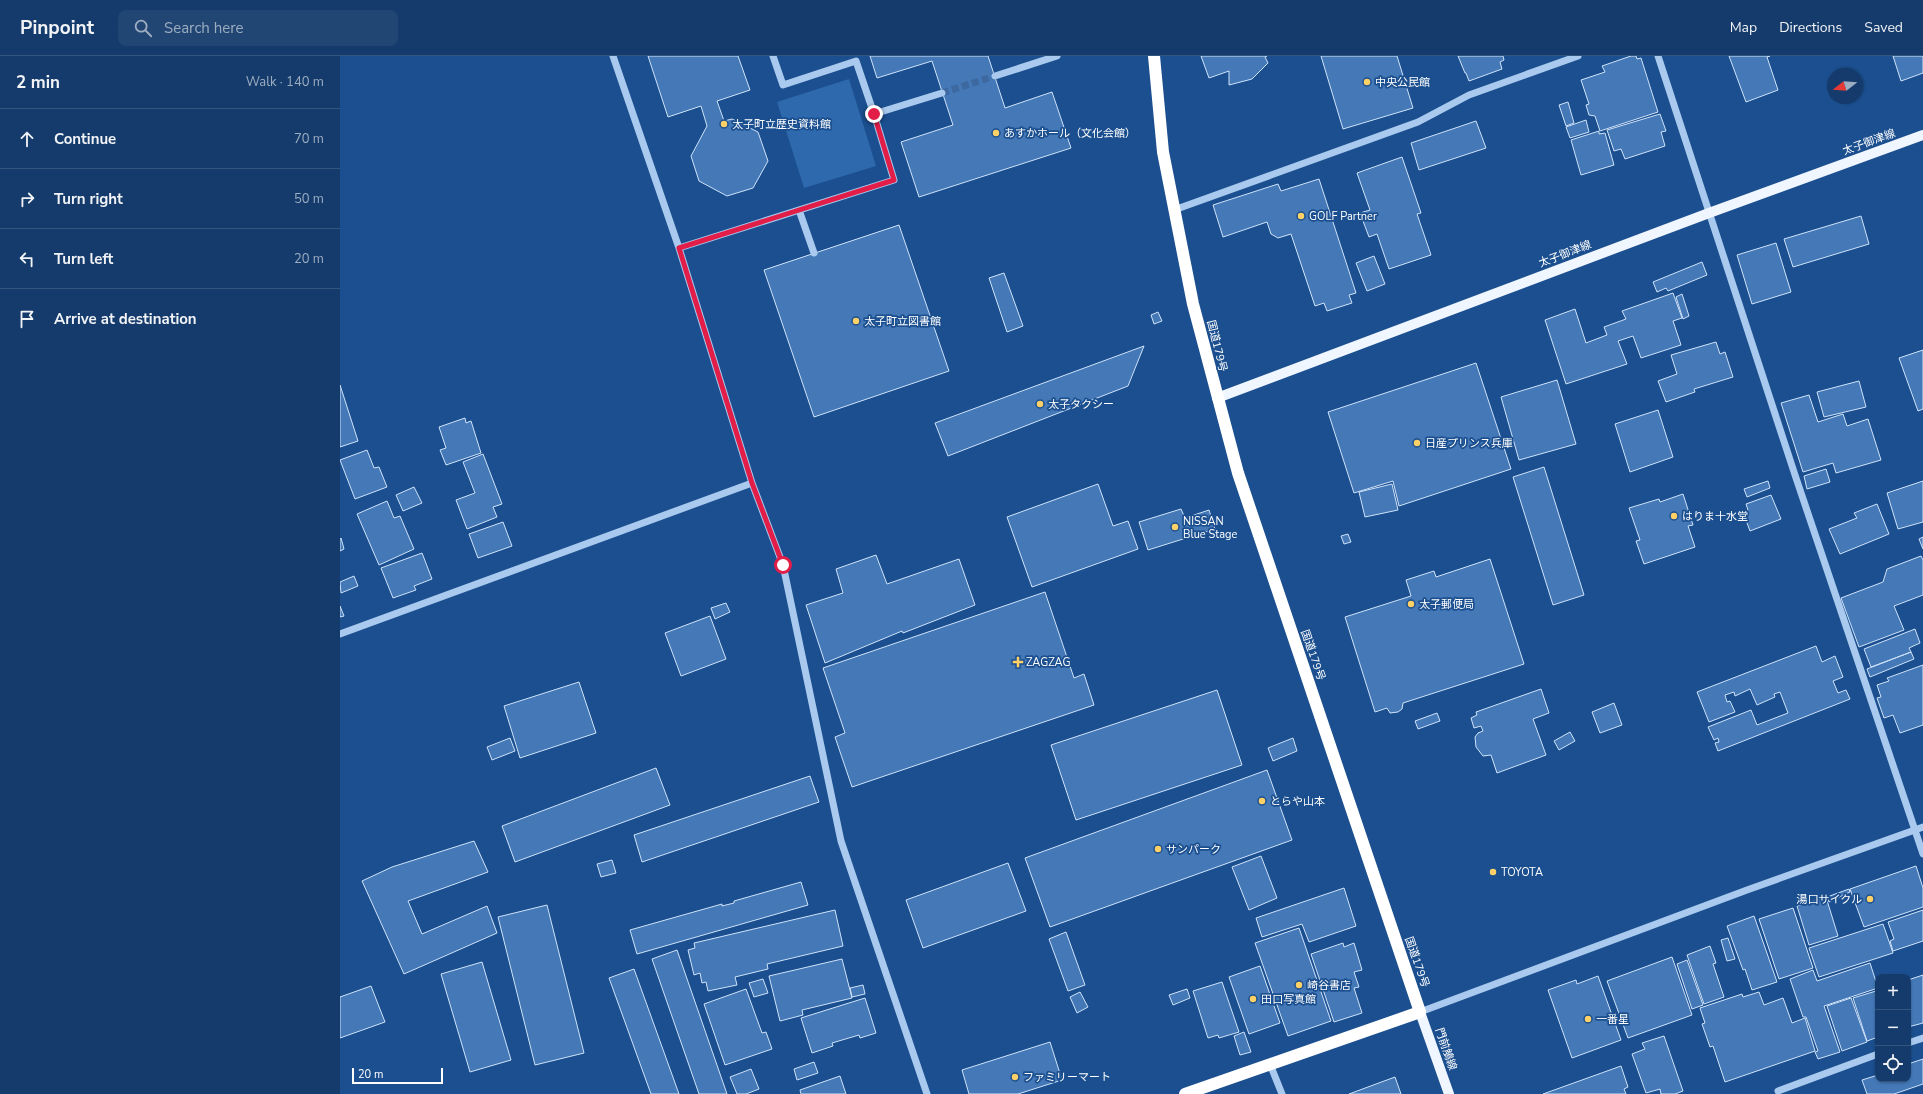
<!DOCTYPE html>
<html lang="en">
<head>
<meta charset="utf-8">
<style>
  body { margin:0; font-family:"Nunito Sans","Noto Sans JP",sans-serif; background:#214673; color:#f1f3f6 }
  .controls { position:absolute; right:12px; bottom:12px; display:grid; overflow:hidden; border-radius:8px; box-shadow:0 1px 3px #0004 }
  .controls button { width:36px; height:36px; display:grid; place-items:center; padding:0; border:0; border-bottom:1px solid #33557e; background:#143b6b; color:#f1f3f6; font:20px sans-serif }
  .compass { position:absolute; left:1487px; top:12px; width:36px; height:36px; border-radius:50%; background:#143b6b; box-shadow:0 1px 3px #0004; rotate:253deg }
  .scale { position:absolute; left:12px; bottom:10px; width:91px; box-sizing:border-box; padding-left:4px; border:2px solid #fff; border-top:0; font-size:11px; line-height:14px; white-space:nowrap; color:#fff; -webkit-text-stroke:3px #1b4f8f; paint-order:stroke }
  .stop { position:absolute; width:12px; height:12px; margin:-9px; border:3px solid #e11d48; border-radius:50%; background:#fff }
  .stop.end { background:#e11d48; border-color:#fff; box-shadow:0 1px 4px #0008 }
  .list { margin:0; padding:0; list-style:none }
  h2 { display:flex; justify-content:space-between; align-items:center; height:52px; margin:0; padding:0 16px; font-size:17px }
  h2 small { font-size:13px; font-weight:400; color:#9dadc1 }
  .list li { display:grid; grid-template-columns:26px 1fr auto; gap:12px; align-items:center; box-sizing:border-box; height:60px; padding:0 16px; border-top:1px solid #33557e }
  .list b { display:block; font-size:15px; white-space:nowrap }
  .list em { font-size:13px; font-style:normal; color:#9dadc1 }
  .icon { flex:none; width:22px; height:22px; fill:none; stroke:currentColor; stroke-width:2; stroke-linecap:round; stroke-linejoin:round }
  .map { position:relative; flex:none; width:1583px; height:1038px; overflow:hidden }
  header { display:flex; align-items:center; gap:24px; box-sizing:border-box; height:56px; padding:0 20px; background:#143b6b; border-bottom:1px solid #33557e }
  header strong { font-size:19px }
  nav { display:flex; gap:22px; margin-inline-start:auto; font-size:14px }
  .search { width:280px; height:36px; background:#214673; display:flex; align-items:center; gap:10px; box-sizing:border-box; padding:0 14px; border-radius:8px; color:#9dadc1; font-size:15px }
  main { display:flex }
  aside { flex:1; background:#143b6b }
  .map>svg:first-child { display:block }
  .green { fill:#2e69ad }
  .building { fill:#4478b7; stroke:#cfe3fa }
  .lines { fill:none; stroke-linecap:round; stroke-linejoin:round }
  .minor-tunnel { stroke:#3d69a0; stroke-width:7; stroke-dasharray:7 3.5; stroke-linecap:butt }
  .minor { stroke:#a9c9ee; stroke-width:7 }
  .major { stroke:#f0f6ff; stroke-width:10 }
  .highway { stroke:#fff; stroke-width:12 }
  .route { stroke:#e11d48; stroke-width:5 }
  .poi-dot { fill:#ffd166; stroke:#1b4f8f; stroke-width:1.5 }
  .labels { text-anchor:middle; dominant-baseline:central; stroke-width:3.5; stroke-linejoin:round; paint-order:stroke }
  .poi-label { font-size:11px; fill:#fff; stroke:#1b4f8f; text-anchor:start }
  .street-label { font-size:11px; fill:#fff; stroke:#1b4f8f }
</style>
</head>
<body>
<header>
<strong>Pinpoint</strong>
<div class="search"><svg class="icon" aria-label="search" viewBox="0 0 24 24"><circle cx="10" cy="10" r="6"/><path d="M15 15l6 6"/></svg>Search here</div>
<nav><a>Map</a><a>Directions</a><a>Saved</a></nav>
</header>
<main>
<aside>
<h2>2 min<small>Walk · 140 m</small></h2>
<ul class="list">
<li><svg class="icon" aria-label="ahead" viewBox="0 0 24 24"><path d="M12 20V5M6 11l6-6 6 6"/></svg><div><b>Continue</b></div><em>70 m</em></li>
<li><svg class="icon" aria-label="right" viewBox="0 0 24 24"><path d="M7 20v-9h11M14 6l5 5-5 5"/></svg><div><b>Turn right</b></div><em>50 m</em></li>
<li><svg class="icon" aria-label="left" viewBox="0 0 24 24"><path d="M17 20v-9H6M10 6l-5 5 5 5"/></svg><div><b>Turn left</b></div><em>20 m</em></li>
<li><svg class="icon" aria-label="arrive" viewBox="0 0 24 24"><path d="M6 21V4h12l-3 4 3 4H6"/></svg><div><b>Arrive at destination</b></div></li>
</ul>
</aside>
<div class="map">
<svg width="1583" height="1038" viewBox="0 0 1583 1038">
  <rect width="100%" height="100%" fill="#1b4f8f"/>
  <path class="green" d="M509 23 536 110 464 132 437 46Z"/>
  <path class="building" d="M308 0H398L410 34 377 45 384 65 392 63 418 76 428 105 413 132 387 140 359 125 351 100 367 70 361 50 328 61Z
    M530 0H648L665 52 712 36 731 92 579 141 561 86 613 69 592 5 537 22Z
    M861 0H927L925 1 928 7 912 23 889 29V15L869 22Z
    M981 0H1057L1073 52 1003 73Z
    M1118 0H1163L1164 4 1160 6 1162 13 1129 25 1126 17H1125Z
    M1291 0H1296L1297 3 1301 2 1318 56 1260 75 1255 60 1249 59 1246 49 1249 48 1241 24 1265 16 1262 10Z
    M1389 0H1430L1427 1 1438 34 1406 46Z
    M1553 0H1583V17L1561 25Z
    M1228 46 1234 67 1226 70 1219 49Z
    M1320 58 1326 75 1321 76 1325 90 1285 103 1281 93 1274 95 1267 74Z
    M1246 64 1249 76 1230 82 1226 71Z
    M1136 65 1146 92 1079 114 1071 87Z
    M1259 75V78L1265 77 1274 109 1241 119 1231 84Z
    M1062 101 1081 157 1077 158 1091 199 1049 213 1037 178 1029 181 1020 157 1030 154 1017 117Z
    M979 123 1016 237 1009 239 1012 247 987 255 984 247 975 250 951 178 938 182 931 178 927 166 883 181 873 149 938 128 941 135Z
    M1521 160 1529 188 1453 211 1444 183Z
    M559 169 609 315 474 361 424 214Z
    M1436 187 1451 236 1412 248 1397 199Z
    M1034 200 1045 228 1027 235 1016 207Z
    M1362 206 1367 219 1328 235 1326 232 1317 236 1313 226Z
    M664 217 683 270 667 276 649 222Z
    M1333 237 1342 262 1333 265 1341 289 1301 302 1293 280 1278 285 1287 308 1226 328 1205 264 1235 253 1246 287 1267 279 1264 271 1286 263 1282 255Z
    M1342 238 1349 260 1343 263 1336 241Z
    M818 256 822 265 814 268 811 259Z
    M1376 286 1380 298 1385 296 1393 321 1354 333 1355 336 1326 346 1318 325 1337 318 1331 299Z
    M804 290 788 330 608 400 595 367Z
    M1583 294V353L1578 355 1559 302Z
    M1136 307 1171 413 1059 450 1053 425 1014 437 988 356Z
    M1217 324 1236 388 1179 404 1161 341Z
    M1519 325 1526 351 1484 361 1477 336Z
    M0 329 18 385 0 391Z
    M1469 339 1478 366 1503 358 1507 370 1528 363 1541 404 1496 417 1493 407 1463 416 1441 347Z
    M1318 354 1333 401 1290 416 1275 368Z
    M125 362 126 367 131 365 141 397 106 409 100 394 106 392 99 371Z
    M27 394 34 412 39 411 47 431 15 443 0 404Z
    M143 398 162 448 153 451 157 461 127 473 116 444 135 437 123 406Z
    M1204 411 1244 539 1213 549 1173 421Z
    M1486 413 1490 426 1467 433 1464 420Z
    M1428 425 1430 432 1407 441 1404 433Z
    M1583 425V466L1558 473 1547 437Z
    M758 428 773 470 788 465 798 493 692 531 667 461Z
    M1052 428 1058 454 1025 461 1019 436Z
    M74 431 82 447 63 455 56 439Z
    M1343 438 1353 469 1348 470 1355 491 1304 508 1296 485 1300 484 1289 452 1319 443 1320 446Z
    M1431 439 1441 463 1410 475 1403 456 1408 454 1406 448Z
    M47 445 54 462 60 460 74 493 39 509 17 458Z
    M1537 448 1549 478 1500 498 1489 473 1517 462 1514 457Z
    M841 453 845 462 869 454 875 473 808 494 799 466Z
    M163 466 172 490 138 502 129 478Z
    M1008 478 1011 486 1004 488 1001 480Z
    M1583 481V493L1579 483Z
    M1 482 4 493 0 495V483Z
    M82 497 92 523 74 530 76 534 53 542 41 512Z
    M536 499 547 528 619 503 635 549 563 577 562 575 485 607 466 549 503 537 496 513Z
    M1581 500 1583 504V539L1554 550 1564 574 1519 591 1501 542 1543 526 1547 513Z
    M1150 503 1184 608 1063 647 1062 653 1058 656 1050 657 1047 652 1035 656 1005 561 1071 540 1066 524 1094 515 1096 521Z
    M14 520 18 530 1 537 0 526Z
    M705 536 734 622 744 618 754 649 512 731 495 681 505 677 483 612Z
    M386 547 390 556 375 563 371 552Z
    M0 550 4 560 0 561Z
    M370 560 386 603 341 620 325 577Z
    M1575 573 1580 587 1569 592 1571 596 1531 611 1524 593Z
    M1476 590 1482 606 1495 600 1503 621 1493 625 1498 637 1506 634 1510 643 1378 695 1375 687 1379 686 1378 682 1374 684 1368 671 1411 654 1417 669 1448 657 1440 636 1434 638 1435 641 1417 649 1410 633 1395 640 1394 636 1385 639 1387 646 1390 645 1395 656 1369 666 1357 636Z
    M1571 596 1574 603 1530 621 1527 613Z
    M1583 609V669L1560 677 1553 659 1544 662 1537 642 1541 641 1537 629 1549 625 1547 622Z
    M239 626 256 677 180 702 164 650Z
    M1201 633 1209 657 1193 663 1206 699 1157 717 1151 699 1143 700 1136 691 1135 681 1138 677 1143 675 1141 670 1134 672 1131 662 1137 659 1136 656Z
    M877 634 902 709 736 764 711 689Z
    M1274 647 1282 669 1260 677 1252 656Z
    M1097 657 1100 665 1078 673 1075 665Z
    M1230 676 1235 685 1219 694 1214 685Z
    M170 682 175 695 152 704 147 691Z
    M953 682 957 695 933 705 928 692Z
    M316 712 330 749 175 806 162 770Z
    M927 714 952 784 710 871 685 802Z
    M470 720 479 746 302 806 294 779Z
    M134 785 148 816 68 845 82 878 147 850 157 877 64 918 22 825 52 811Z
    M921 800 937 842 909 854 892 811Z
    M272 804 276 817 261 821 257 808Z
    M668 807 686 855 583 892 566 844Z
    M1576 810 1583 832V851L1524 871 1510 833Z
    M461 826 468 849 297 898 290 874 382 848V850L394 847V845Z
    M1004 832 1016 870 969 886 962 868 922 881 916 862Z
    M1509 833 1510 836 1489 846 1487 841Z
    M1486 841 1498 880 1469 889 1457 850Z
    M207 849 244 997 195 1009 158 861Z
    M1453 852 1473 912 1439 923 1419 863Z
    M495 854 503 890 427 908 428 913 395 921 397 929 368 935 366 926 362 927 360 917 354 919 348 894 355 892 354 887Z
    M1583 854V885L1553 895 1550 885 1554 883 1548 866Z
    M1414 860 1437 926 1412 934 1405 913 1403 914 1387 870Z
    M1543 868 1553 897 1479 921 1469 892Z
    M959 872 991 965 948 980 915 887Z
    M726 876 745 929 728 935 709 883Z
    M1388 882 1395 903 1387 905 1381 884Z
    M1003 887 1004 891 1014 887 1022 914 1014 916 1019 931 1014 932 1022 957 994 966 971 898Z
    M1370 890 1376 907 1373 908 1384 941 1364 948 1347 899Z
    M337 894 387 1038H359L312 903Z
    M1332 901 1352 959 1288 982 1267 925Z
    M502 903 512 942 462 954 463 959 440 965 429 920Z
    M1347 904 1363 949 1352 953 1337 908Z
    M142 906 171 1004 130 1016 101 918Z
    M1530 907 1538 932 1484 950 1500 996 1478 1003 1475 996 1478 995 1466 961H1463L1450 923 1473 914 1477 925Z
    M920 910 940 967 909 978 889 921Z
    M294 913 339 1038H311L269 922Z
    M1583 919V967L1568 971V924Z
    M1258 920 1281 984 1232 1002 1208 934 1236 924 1237 928Z
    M423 923 428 937 414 941 409 927Z
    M882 926 899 976 879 982 878 979 868 982 853 935Z
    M523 929 525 938 512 941 510 932Z
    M31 930 45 966 0 982V941Z
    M406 933 422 977 426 976 432 993 385 1009 364 948Z
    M847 933 850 942 833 949 829 939Z
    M1536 935 1538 942V981L1527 985 1513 942Z
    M740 936 748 951 737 957 730 941Z
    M1419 936 1424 949 1443 942 1452 967 1465 962 1475 995 1385 1026 1373 990 1370 991 1362 968 1365 967 1360 952 1402 938 1403 941Z
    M525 942 536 977 520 982 519 979 492 987 493 990 472 997 461 962Z
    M1511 942 1527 986 1502 995 1487 950Z
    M904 976 911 996 900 999 894 980Z
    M1324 980 1343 1035 1335 1038H1321L1320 1033 1306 1037 1292 998 1305 993 1302 987Z
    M710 986 722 1024 678 1038H629L622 1014Z
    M1583 1003V1028L1554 1038H1527L1522 1024 1538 1019V1023H1568V1008Z
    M474 1006 478 1017 457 1024 454 1013Z
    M1281 1010 1288 1031 1284 1033 1286 1038H1203Z
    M411 1013 419 1033 406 1038H397L390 1021Z
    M500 1020 506 1038H461L460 1034Z
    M1055 1021 1061 1038H1009Z"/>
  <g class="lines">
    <path class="minor-tunnel" d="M602 37 655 20"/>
    <path class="minor" d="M273 0 339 192 412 427 443 509 501 785 587 1038
      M433 0 443 29 516 5 534 58
      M1318 0 1455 419 1583 798
      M655 20 717 0
      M459 154 474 197
      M834 154 1078 66 1129 39 1238 0
      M339 192 554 124 534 58 602 37
      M0 578 412 427
      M1080 956 1407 834 1583 771
      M1568 987 1583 982
      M930 1008 942 1038
      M1438 1035 1538 998"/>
    <path class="major" d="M877 342 1369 157 1583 79
      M1080 956 1109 1038"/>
    <path class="highway" d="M814 0 823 96 853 248 898 417 1080 956 845 1038"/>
  </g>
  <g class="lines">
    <path class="route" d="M443 509 412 427 339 192 554 124 534 58"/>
  </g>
  <g class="poi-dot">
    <circle cx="1027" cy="26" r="4"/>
    <circle cx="384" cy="68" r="4"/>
    <circle cx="656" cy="77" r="4"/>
    <circle cx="961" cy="160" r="4"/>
    <circle cx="516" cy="265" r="4"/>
    <circle cx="700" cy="348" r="4"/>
    <circle cx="1077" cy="387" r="4"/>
    <circle cx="1334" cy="460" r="4"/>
    <circle cx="835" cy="471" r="4"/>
    <circle cx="1071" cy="548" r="4"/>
    <path d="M676 600h4v4h4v4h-4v4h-4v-4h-4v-4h4z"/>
    <circle cx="922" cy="745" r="4"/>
    <circle cx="818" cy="793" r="4"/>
    <circle cx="1153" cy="816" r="4"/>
    <circle cx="1530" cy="843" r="4"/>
    <circle cx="959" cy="929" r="4"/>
    <circle cx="913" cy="943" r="4"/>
    <circle cx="1248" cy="963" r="4"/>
    <circle cx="675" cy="1021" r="4"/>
  </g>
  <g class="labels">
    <g class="poi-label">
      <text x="1035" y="26">中央公民館</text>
      <text x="392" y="68">太子町立歴史資料館</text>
      <text x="664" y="77">あすかホール（文化会館）</text>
      <text x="969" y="160">GOLF Partner</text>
      <text x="524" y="265">太子町立図書館</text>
      <text x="708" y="348">太子タクシー</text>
      <text x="1085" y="387">日産プリンス兵庫</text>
      <text x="1342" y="460">はりま十水堂</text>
      <text x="843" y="465">NISSAN<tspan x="843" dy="13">Blue Stage</tspan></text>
      <text x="1079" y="548">太子郵便局</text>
      <text x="686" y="606">ZAGZAG</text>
      <text x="930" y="745">とらや山本</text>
      <text x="826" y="793">サンパーク</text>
      <text x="1161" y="816">TOYOTA</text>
      <text x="1522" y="843" text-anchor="end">湯口サイクル</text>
      <text x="967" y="929">崎谷書店</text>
      <text x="921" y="943">田口写真館</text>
      <text x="1256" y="963">一番星</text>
      <text x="683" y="1021">ファミリーマート</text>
    </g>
    <g class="street-label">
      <text transform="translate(1529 86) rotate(-20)">太子御津線</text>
      <text transform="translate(1225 198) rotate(-21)">太子御津線</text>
      <text transform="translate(877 290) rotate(76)">国道179号</text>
      <text transform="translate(973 599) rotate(71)">国道179号</text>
      <text transform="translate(1077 906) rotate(71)">国道179号</text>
      <text transform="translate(1106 993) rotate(71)">門前鵤線</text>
    </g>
  </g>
</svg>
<div class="controls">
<button>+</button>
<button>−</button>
<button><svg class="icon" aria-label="locate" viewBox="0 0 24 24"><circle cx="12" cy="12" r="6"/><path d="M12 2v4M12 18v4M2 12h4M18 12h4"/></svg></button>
</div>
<svg class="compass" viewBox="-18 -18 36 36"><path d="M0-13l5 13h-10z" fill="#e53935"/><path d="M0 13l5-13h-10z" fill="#9dadc1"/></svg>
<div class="scale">20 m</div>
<div class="stop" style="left:443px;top:509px"></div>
<div class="stop end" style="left:534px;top:58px"></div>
</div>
</main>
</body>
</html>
